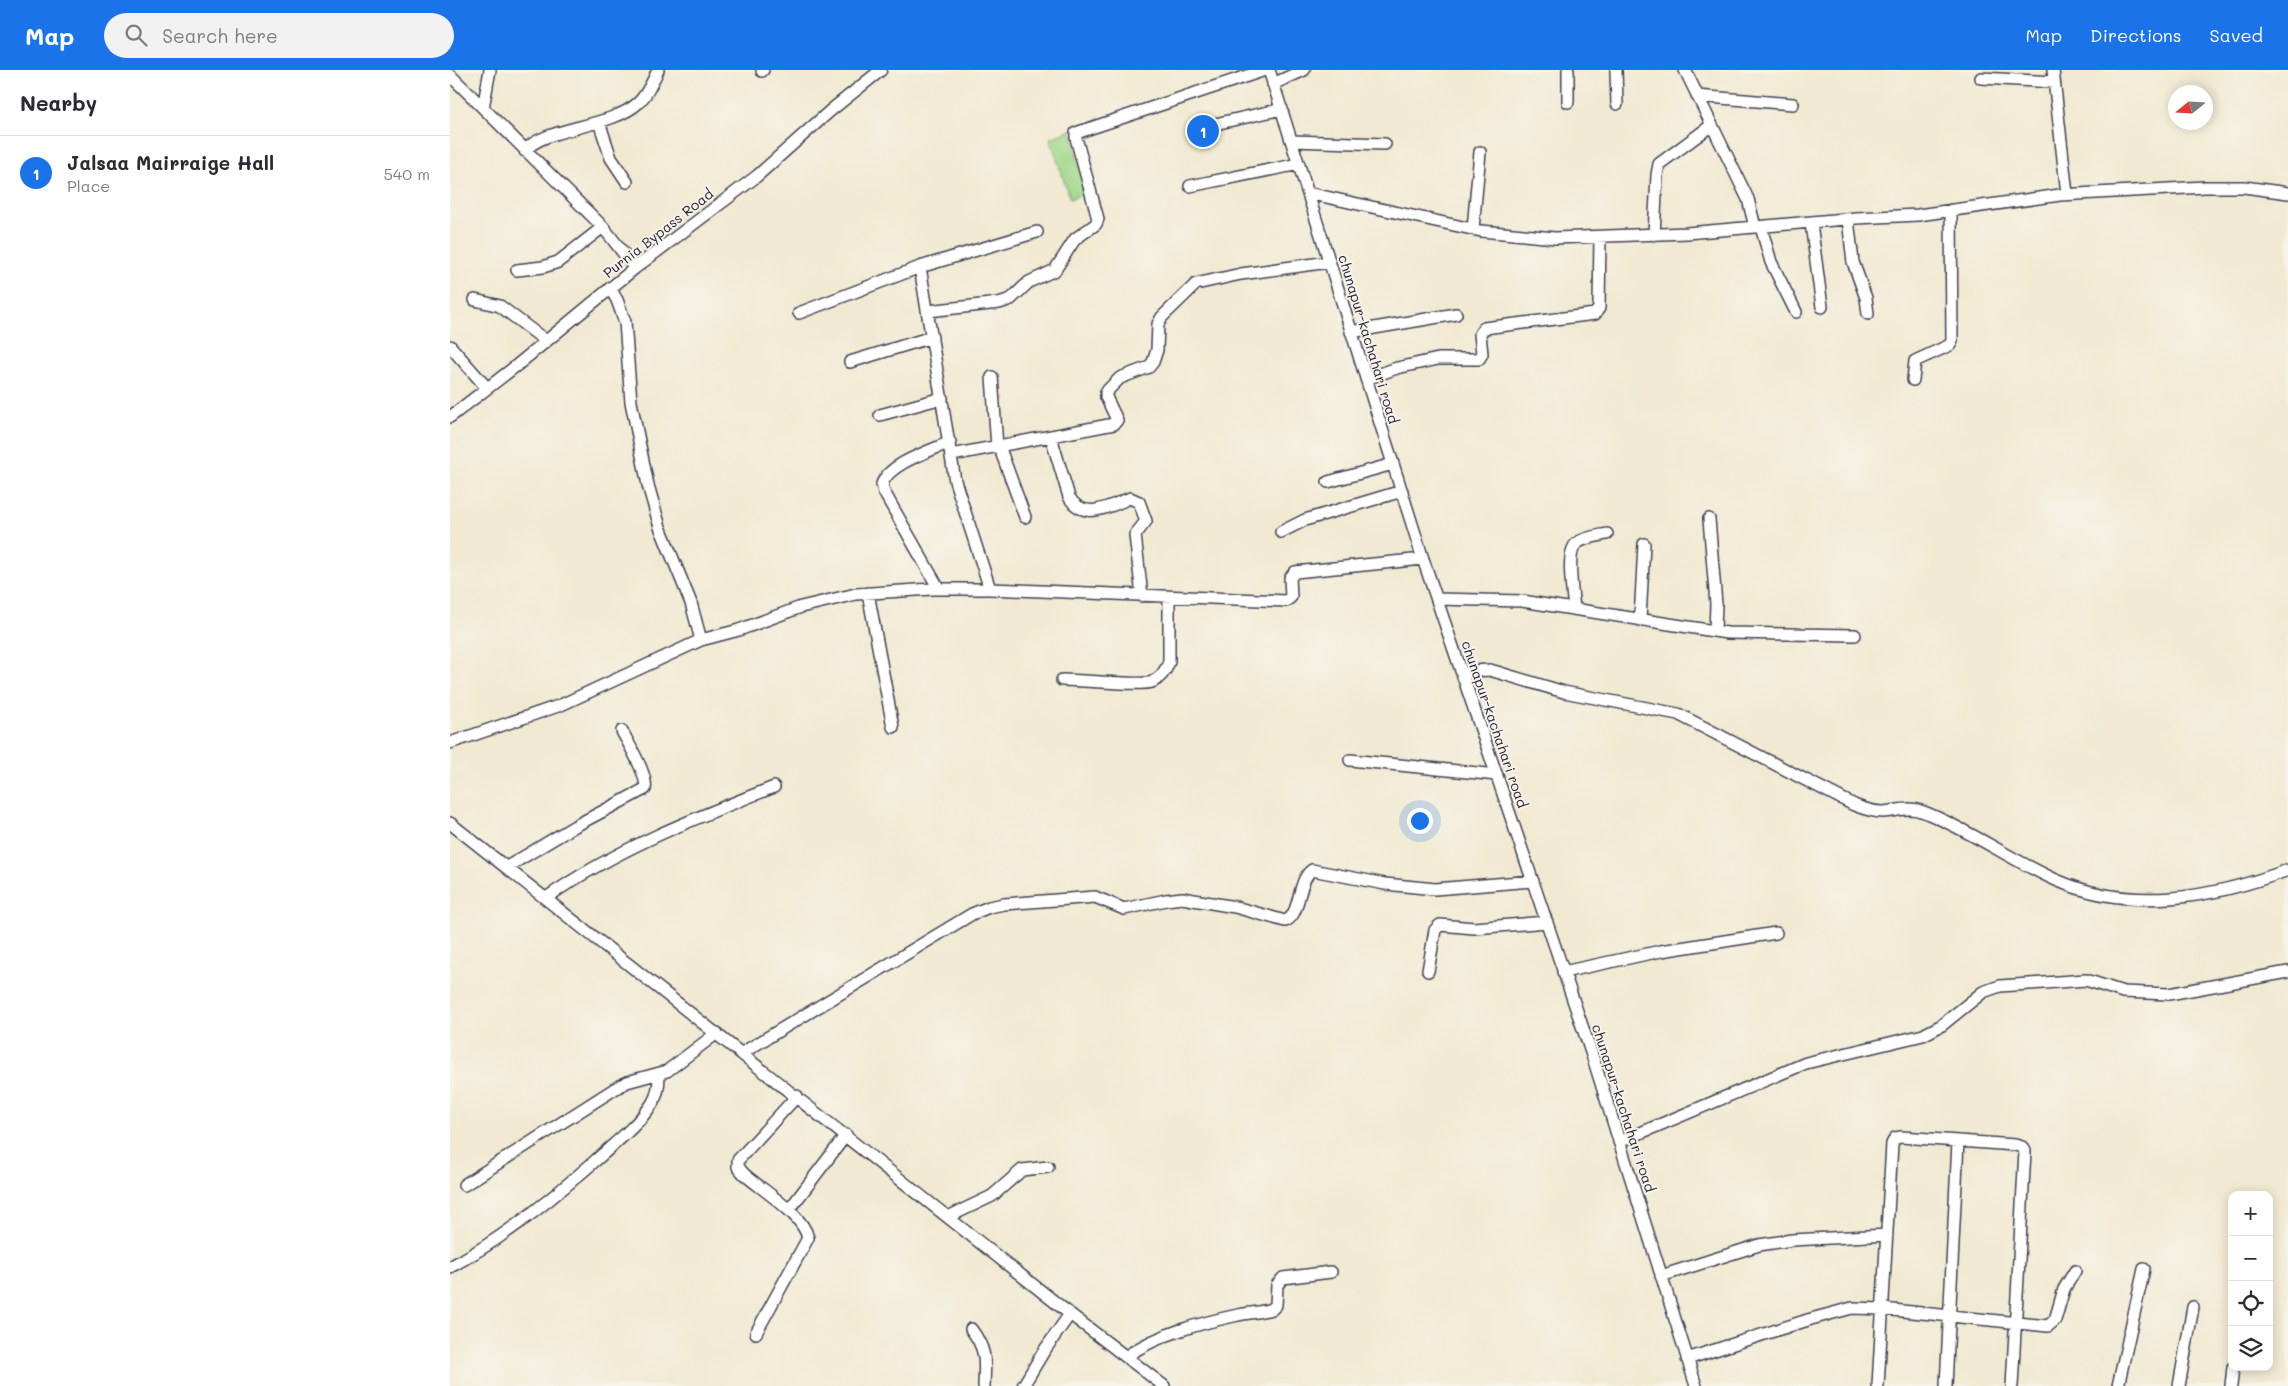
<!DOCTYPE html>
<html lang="en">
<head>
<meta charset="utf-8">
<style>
  body { margin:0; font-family:Mali,sans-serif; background:#f2f2f3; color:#2b2b33 }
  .controls { position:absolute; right:15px; bottom:15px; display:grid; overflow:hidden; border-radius:10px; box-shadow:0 2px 12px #0003 }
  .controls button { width:45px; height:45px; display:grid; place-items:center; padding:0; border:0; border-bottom:1px solid #e1e1e2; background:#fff; color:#2b2b33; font:25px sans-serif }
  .compass { position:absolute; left:1718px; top:15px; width:45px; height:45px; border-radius:50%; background:#fff; box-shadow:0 2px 12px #0003; rotate:252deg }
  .you { position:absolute; left:969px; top:750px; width:18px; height:18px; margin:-12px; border:4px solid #fff; border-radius:50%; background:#1a73e8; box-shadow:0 0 0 8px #1a73e833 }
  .badge { display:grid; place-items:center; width:32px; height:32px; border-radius:50%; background:#1a73e8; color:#fff; font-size:16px; font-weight:700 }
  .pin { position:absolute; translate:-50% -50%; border:2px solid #fff; box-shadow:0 1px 5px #0006 }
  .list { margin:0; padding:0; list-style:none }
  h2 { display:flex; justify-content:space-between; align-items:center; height:65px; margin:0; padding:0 20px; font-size:21px }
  h2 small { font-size:16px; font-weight:400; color:#7c7c81 }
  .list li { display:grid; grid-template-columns:32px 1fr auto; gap:15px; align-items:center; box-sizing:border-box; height:75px; padding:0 20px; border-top:1px solid #e1e1e2 }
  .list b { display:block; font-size:19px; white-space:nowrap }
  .list p { margin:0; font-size:16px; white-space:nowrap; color:#7c7c81 }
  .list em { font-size:16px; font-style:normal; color:#7c7c81 }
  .icon { flex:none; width:28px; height:28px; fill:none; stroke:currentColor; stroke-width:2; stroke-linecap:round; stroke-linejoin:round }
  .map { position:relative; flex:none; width:1838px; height:1316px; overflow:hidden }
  header { display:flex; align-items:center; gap:30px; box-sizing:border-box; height:70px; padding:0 25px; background:#1a73e8; color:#fff }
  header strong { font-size:24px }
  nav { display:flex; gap:28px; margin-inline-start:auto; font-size:18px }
  .search { width:350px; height:45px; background:#f2f2f3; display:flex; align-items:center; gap:12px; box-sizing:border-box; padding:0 18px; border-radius:28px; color:#7c7c81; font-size:19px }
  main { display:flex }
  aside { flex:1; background:#fff }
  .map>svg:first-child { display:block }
  .green { fill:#a2d88a; stroke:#627d62 }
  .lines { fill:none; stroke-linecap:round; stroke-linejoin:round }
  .minor-casing { stroke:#414052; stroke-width:14 }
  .minor { stroke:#fff; stroke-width:11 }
  .labels { text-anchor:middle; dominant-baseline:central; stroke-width:4; stroke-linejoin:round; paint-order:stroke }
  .street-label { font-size:14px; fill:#22223b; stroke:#f7f3e8 }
</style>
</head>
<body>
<header>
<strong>Map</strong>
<div class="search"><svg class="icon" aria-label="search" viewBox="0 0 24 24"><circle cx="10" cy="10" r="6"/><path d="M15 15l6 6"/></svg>Search here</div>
<nav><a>Map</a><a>Directions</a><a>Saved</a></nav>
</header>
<main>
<aside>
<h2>Nearby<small></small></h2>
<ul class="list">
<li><span class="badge">1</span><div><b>Jalsaa Mairraige Hall</b><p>Place</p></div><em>540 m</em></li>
</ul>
</aside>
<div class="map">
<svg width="1838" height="1316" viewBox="0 0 1838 1316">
  <rect width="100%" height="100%" fill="#f7f3e8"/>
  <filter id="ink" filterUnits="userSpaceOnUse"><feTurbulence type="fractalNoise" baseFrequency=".02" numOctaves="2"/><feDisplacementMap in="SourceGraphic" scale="10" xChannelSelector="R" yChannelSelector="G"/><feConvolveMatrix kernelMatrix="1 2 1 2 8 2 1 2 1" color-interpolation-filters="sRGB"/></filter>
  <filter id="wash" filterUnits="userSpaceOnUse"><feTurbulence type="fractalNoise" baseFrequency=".0096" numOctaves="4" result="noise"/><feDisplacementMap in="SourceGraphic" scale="20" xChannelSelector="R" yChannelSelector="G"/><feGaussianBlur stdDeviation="1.12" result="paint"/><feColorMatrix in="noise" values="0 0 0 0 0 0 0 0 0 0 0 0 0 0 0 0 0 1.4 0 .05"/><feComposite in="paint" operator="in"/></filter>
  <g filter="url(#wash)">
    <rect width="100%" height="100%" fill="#f1e9d1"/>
    <path class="green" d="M621 60 636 123 620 129 600 68Z"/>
  </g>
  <g filter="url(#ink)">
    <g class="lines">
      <defs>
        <path id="minor" d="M819 0 973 489 1144 991 1246 1316
          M1118 0V32
          M1166 0 1167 34
          M1235 0 1298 129 1305 157
          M1603 0 1617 124
          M312 1 313 0
          M0 5 153 157 185 198
          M1531 8 1604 12
          M823 14 854 0
          M1247 26 1343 34
          M33 38 40 0
          M149 52 161 88 177 112
          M747 58 832 39
          M842 71 935 74
          M75 81C93 57 161 58 188 33 197 25 203 11 208 0
          M740 116 849 94
          M858 123 1031 161 1105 168 1237 163 1406 148 1468 145 1610 125 1755 117H1794L1838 123
          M1398 149 1403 192 1416 228 1418 244
          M1361 153 1372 237
          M1311 157 1321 192 1346 242
          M1023 159 1030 82
          M1204 165 1207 105 1209 94 1262 55
          M470 197 505 411 540 519
          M67 200 93 197 108 192 153 157
          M160 218 167 230 175 252 181 332 198 415 210 457 241 533 251 570
          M25 230 50 236 96 271
          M478 241 549 233 561 229 579 212 605 200 625 169 646 154 648 149 626 68V63L815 0
          M349 243 470 197 587 162
          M901 262 1006 244
          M0 276 37 318
          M400 292 482 267
          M542 307 547 377
          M916 309 947 298 988 289H1029L1032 284 1030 264 1034 258 1145 244 1149 238 1150 167
          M1463 310 1465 291 1500 275 1502 270 1501 140
          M430 345 492 328
          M0 347 66 296 185 198 307 106 380 41 431 0
          M601 367 619 427C634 452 660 436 680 428L689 432 696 451 685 465 692 526
          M549 376 575 447
          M502 385 664 354 667 350 656 327V322L670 308 699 297 703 292 707 280 708 254 712 247 746 214 791 204 879 192
          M878 412 943 394
          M1259 449 1266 534 1265 561
          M831 462 855 450 952 421
          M489 519 434 422 432 414C439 393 481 381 500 372
          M418 523 443 657
          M987 529 1072 531 1277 563 1405 565
          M1124 539C1123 524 1115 482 1127 473 1135 467 1148 466 1157 464
          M1190 550 1194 474
          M1013 605 1023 601 1040 600 1114 622 1228 644 1404 735C1414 739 1423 742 1433 742 1448 741 1459 736 1474 742 1520 760 1561 790 1606 810 1681 843 1763 828 1838 800
          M612 610C628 610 693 616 702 612 711 608 716 600 719 592V527
          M0 673 111 635 251 570 289 560 351 537 406 524 482 519H540L836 531 841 527 840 508 845 502 973 489
          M900 690 1047 705
          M0 753 620 1244 714 1316
          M57 797 125 756 195 719C199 707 178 673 172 661
          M96 828C166 779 245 748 324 717
          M978 901 985 860 990 855 1024 858 1097 852
          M1113 902 1211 881 1326 863
          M292 983 522 844 539 837 554 834 645 827 674 839 716 830 732 828 785 837 835 851C851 846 847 810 862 800L935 814 985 819 1083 811
          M1169 1072 1356 993 1473 965 1492 955 1533 922 1550 916 1636 910 1673 922 1719 924 1838 902
          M14 1115 166 1018 177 1012 217 1001 267 963
          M339 1140 396 1065
          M498 1147 542 1126 572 1100 598 1097
          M0 1197C54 1168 99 1131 145 1091 165 1073 187 1056 202 1034 208 1025 209 1015 209 1005
          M1211 1206 1309 1175 1342 1170 1437 1165
          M521 1259C537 1280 535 1291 534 1316
          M306 1263 358 1168C353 1144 312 1120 294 1104L288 1097V1090L347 1026
          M677 1286C708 1264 751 1253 788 1245 799 1243 811 1242 822 1239L826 1235 827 1215 833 1208 881 1202
          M1237 1289 1361 1249 1402 1238 1433 1239 1598 1256 1605 1250 1614 1219 1625 1201
          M573 1316 594 1281 620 1244
          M1428 1316 1442 1074 1445 1068 1451 1067 1565 1075 1572 1077 1575 1081 1562 1316
          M1496 1316 1508 1072
          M1668 1316 1694 1199
          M1729 1316 1743 1237
          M1781 1316 1783 1297"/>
      </defs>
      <use href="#minor" class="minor-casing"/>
      <use href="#minor" class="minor"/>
    </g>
  </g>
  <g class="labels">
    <g class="street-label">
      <text transform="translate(208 163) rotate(-38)">Purnia Bypass Road</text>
      <text transform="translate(919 269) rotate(73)">chunapur-kachahari road</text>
      <text transform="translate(1045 654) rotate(71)">chunapur-kachahari road</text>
      <text transform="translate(1174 1038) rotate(72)">chunapur-kachahari road</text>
    </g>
  </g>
</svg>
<div class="controls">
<button>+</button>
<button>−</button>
<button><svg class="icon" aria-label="locate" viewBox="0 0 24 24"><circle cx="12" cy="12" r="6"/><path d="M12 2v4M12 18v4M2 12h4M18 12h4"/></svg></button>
<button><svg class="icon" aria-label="layers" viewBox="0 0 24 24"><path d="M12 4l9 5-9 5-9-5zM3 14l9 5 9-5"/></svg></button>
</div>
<svg class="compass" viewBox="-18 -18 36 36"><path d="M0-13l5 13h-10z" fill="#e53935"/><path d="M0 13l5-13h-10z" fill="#7c7c81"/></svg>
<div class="you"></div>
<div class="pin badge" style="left:753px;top:61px">1</div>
</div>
</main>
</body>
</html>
